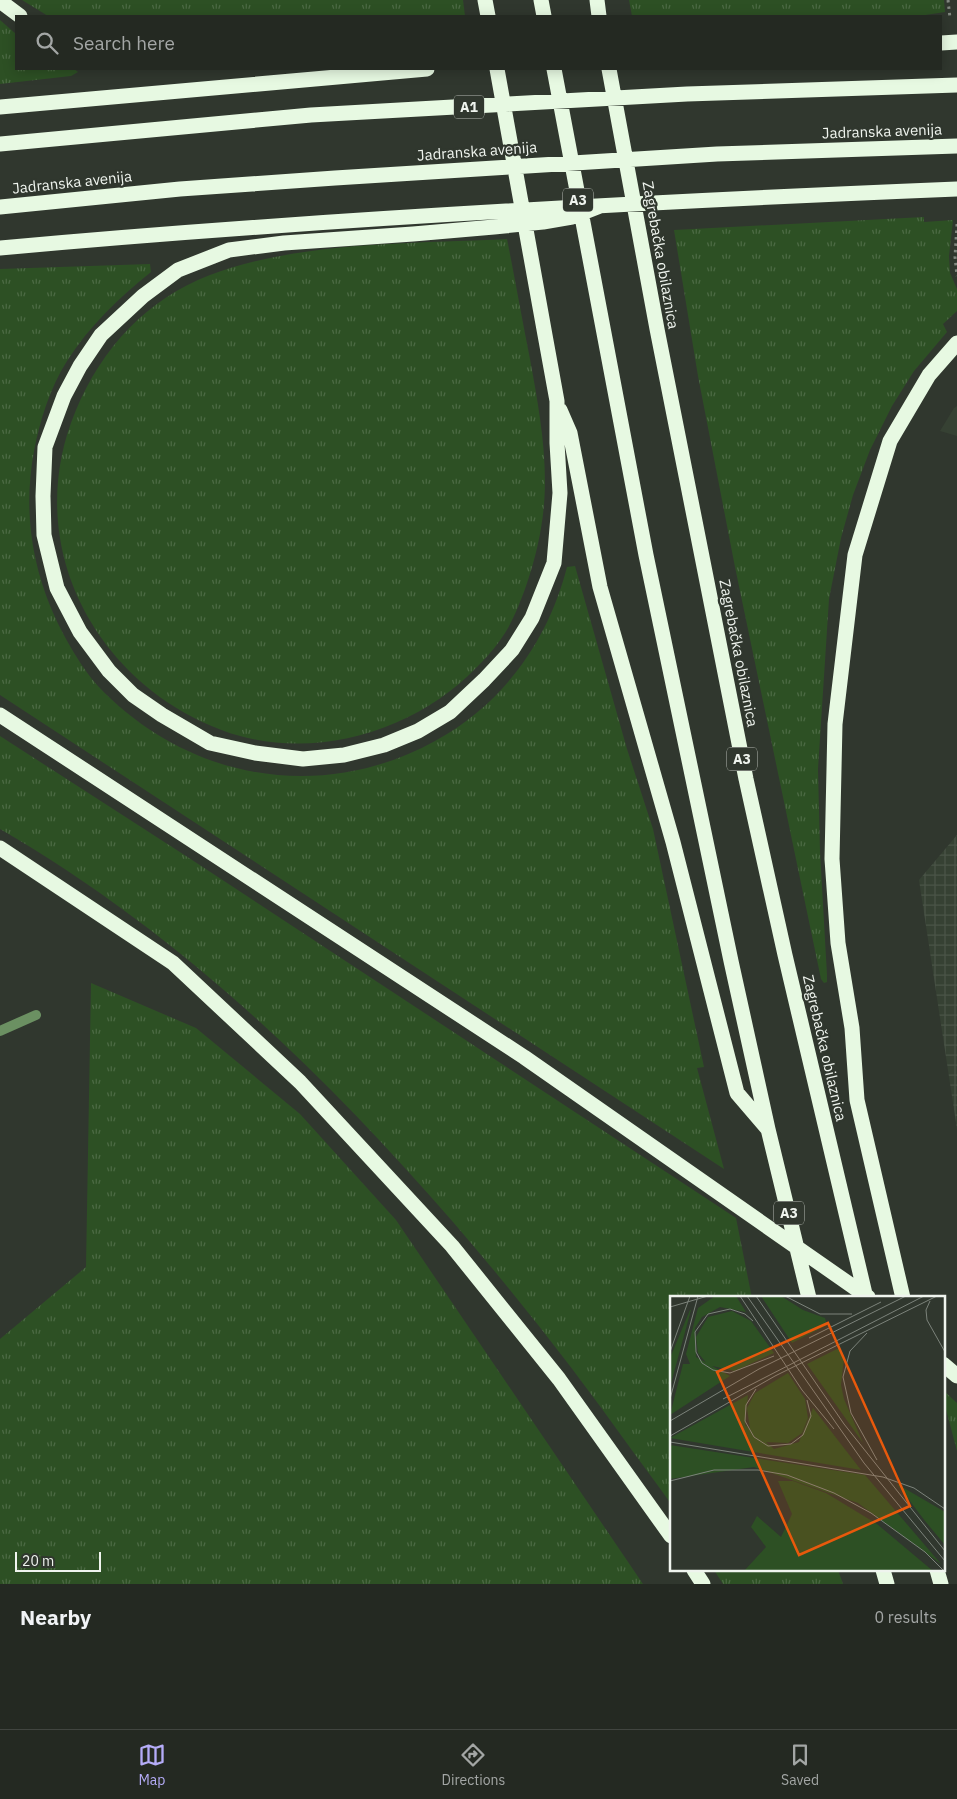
<!DOCTYPE html>
<html lang="en">
<head>
<meta charset="utf-8">
<style>
  body { margin:0; font-family:"IBM Plex Sans",sans-serif; background:#30352f; color:#f1f3f6 }
  .scale { position:absolute; left:15px; bottom:12px; width:86px; box-sizing:border-box; padding-left:5px; border:2px solid #eff4ee; border-top:0; font-size:14px; line-height:18px; white-space:nowrap; color:#eff4ee; -webkit-text-stroke:4px #30372e; paint-order:stroke }
  .list { margin:0; padding:0; list-style:none }
  h2 { display:flex; justify-content:space-between; align-items:center; height:65px; margin:0; padding:0 20px; font-size:21px }
  h2 small { font-size:16px; font-weight:400; color:#a3a6a5 }
  .icon { flex:none; width:28px; height:28px; fill:none; stroke:currentColor; stroke-width:2; stroke-linecap:round; stroke-linejoin:round }
  .map { position:relative; flex:none; width:957px; height:1584px; overflow:hidden }
  .search { position:absolute; background:#242922; box-shadow:0 2px 12px #0003; left:15px; right:15px; top:15px; height:55px; display:flex; align-items:center; gap:12px; box-sizing:border-box; padding:0 18px; border-radius:0px; color:#a3a6a5; font-size:19px }
  .sheet { height:145px; background:#242922 }
  nav { display:flex; justify-content:space-around; align-items:center; box-sizing:border-box; height:70px; border-top:1px solid #414540; background:#242922; font-size:14px; color:#a3a6a5 }
  nav a { display:grid; justify-items:center; gap:2px }
  nav .on { color:#b5acf8 }
  .map>svg:first-child { display:block }
  .built { fill:#364133 }
  .industrial { fill:url(#industrial-grid) }
  .grass { fill:url(#grass-tufts) }
  .lines { fill:none; stroke-linecap:round; stroke-linejoin:round }
  .path { stroke:#828880; stroke-width:3; stroke-dasharray:2.5 4; stroke-linecap:butt }
  .street { stroke:#6b9062; stroke-width:10 }
  .highway { stroke:#e7f9e2; stroke-width:15 }
  .labels { text-anchor:middle; dominant-baseline:central; stroke-width:4.5; stroke-linejoin:round; paint-order:stroke }
  .shield { fill:#30372e; stroke:#b6bbb4; stroke-width:1 }
  .shield-label { font-size:14px; font-weight:bold; fill:#eff4ee }
  .street-label { font-size:15px; fill:#eff4ee; stroke:#30372e }
  .inset-road { fill:none; stroke:#7c837b; stroke-width:1 }
  .view { fill:#e8590c; fill-opacity:0.15; stroke:#e8590c; stroke-width:2.5 }
  .inset-edge { fill:none; stroke:#eff4ee; stroke-width:2.5 }
</style>
</head>
<body>
<div class="map">
<svg width="957" height="1584" viewBox="0 0 957 1584">
  <defs>
    <pattern id="industrial-grid" width="8" height="8" patternUnits="userSpaceOnUse" patternTransform="scale(1.25)"><rect width="8" height="8" fill="#364133"/><path d="M0 4h8M4 0v8" fill="none" stroke="#4a5447"/></pattern>
    <pattern id="grass-tufts" width="24" height="20" patternUnits="userSpaceOnUse" patternTransform="scale(1.25)"><rect width="24" height="20" fill="#2d5024"/><path d="M3 7l-1-3M5 7V3M7 7l1-3M15 17l-1-3M17 17v-4M19 17l1-3" fill="none" stroke="#4c6a44"/></pattern>
  </defs>
  <rect width="100%" height="100%" fill="#30372e"/>
  <path class="built" d="M957 406V436L940 431 954 408Z"/>
  <path class="industrial" d="M957 835V1129L919 880Z"/>
  <path class="grass" d="M22 0H463L465 16H48Z
    M629 0H944L945 12 919 16H632Z
    M0 20 16 34V69H74L78 72 71 76 0 84Z
    M924 217V222L953 220 949 256 950 273 957 289V311L943 324 947 332 914 371 892 406 870 450 853 495 841 538 829 599 818 769 820 852 827 975V982L824 983 821 979 735 567 698 376 674 230Z
    M507 239C515 279 522 319 530 359 540 414 551 472 541 528 536 559 523 601 508 628 500 642 489 655 478 666 419 728 324 759 240 736 214 729 190 717 167 702 71 636 30 519 76 410 102 348 147 299 210 275 301 241 411 244 507 239Z
    M150 264 151 272C119 298 90 325 67 361 50 388 40 420 34 451 24 505 30 557 51 608 61 632 80 666 98 686 187 780 321 804 435 741 503 704 548 641 567 567L575 566 627 749 653 829 704 1067 697 1068 724 1169 0 695V269Z
    M0 736 186 856 736 1218 752 1298H671V1504C658 1485 644 1467 631 1449 575 1370 516 1295 453 1222 319 1068 177 932 0 829Z
    M91 983 196 1028 300 1114 396 1220 643 1584H0V1339L86 1267Z
    M943 1390 957 1403V1451L943 1398Z
    M714 1570H838L843 1584H723Z"/>
  <g class="lines">
    <path class="path" d="M948 0 950 18
      M957 224 955 257 957 276"/>
    <path class="street" d="M0 1031 36 1015"/>
    <path class="highway" d="M485 0 488 16
      M541 0 544 16
      M597 0 599 16
      M0 1 20 16
      M941 43 957 42
      M497 69 545 335 557 401V443L560 493 554 563 532 618 512 650 484 680 450 712 418 731 384 745 344 755 303 759 255 753 210 743 162 715 133 695 109 671 80 632 57 588 44 535 43 496 45 447 64 396 80 366 101 335 143 296 178 270 229 250 284 243 413 234 494 227 543 222 572 217 600 206
      M554 69 646 555 731 961 768 1129 809 1298
      M609 69 657 329 746 779 785 955 866 1298
      M0 107 427 69
      M0 144 311 115 687 94 957 85
      M0 207 180 189 335 178 717 154 957 146
      M0 248C318 219 638 202 957 189
      M560 410 570 433 600 587 673 842 737 1093 767 1128
      M0 715 524 1057 868 1297
      M0 848 173 963 300 1082 452 1246 559 1379 671 1536
      M903 1298 857 1100 852 1028 838 943 832 859 835 724 855 555 890 441 929 375 957 343
      M943 1364 957 1376
      M694 1570 703 1584
      M883 1570 887 1584
      M937 1570 941 1584"/>
  </g>
  <g class="labels">
    <g class="shield">
      <rect x="454" y="95.5" width="30" height="23" rx="4"/>
      <rect x="563" y="188.5" width="30" height="23" rx="4"/>
      <rect x="727" y="747.5" width="30" height="23" rx="4"/>
      <rect x="774" y="1201.5" width="30" height="23" rx="4"/>
    </g>
    <g class="shield-label">
      <text x="469" y="107">A1</text>
      <text x="578" y="200">A3</text>
      <text x="742" y="759">A3</text>
      <text x="789" y="1213">A3</text>
    </g>
    <g class="street-label">
      <text transform="translate(882 131) rotate(-2)">Jadranska avenija</text>
      <text transform="translate(477 151) rotate(-4)">Jadranska avenija</text>
      <text transform="translate(72 182) rotate(-6)">Jadranska avenija</text>
      <text transform="translate(661 255) rotate(80)">Zagrebačka obilaznica</text>
      <text transform="translate(739 653) rotate(79)">Zagrebačka obilaznica</text>
      <text transform="translate(825 1048) rotate(77)">Zagrebačka obilaznica</text>
    </g>
  </g>
  <g transform="translate(670 1296)">
    <rect width="275" height="275" fill="#30372e"/>
    <path d="M45 0H66L76 16 50 11 32 21 25 32 26 61 60 80 0 119 13 68H20L16 58 28 12ZM91 0H111L133 14 155 22 157 29 122 47ZM20 14H21L0 91V62ZM62 15 81 25 104 57 65 75 38 69 28 57 26 41 38 21ZM169 52 174 62 171 89 174 103 193 147 137 68ZM118 77 135 103 138 122 132 137 118 147 95 146 80 133 77 112 85 97ZM78 99 75 129 104 153 129 146 143 112 191 174 0 142ZM0 149 195 179 271 268 188 207 84 171 0 183ZM108 185H123L156 197 207 228 263 275H74L96 251 81 231 87 220 111 241 122 218ZM227 188 275 216V249L255 225Z" fill="#2d5024"/>
    <path class="inset-road" d="M70 0 132 94 164 133M77 0 194 167 275 265M86 0 174 128 275 255M115 0 150 18H182M260 5 256 14 257 24 275 56M0 11 38 0M83 25 75 18 60 13 38 18 25 36 26 56 32 67 43 74 60 77 104 60M197 37 180 55 173 81 181 117 207 164M139 42 211 6M0 56 20 0M86 93 76 109 75 125 84 141 98 150 121 148 133 139 141 120 137 104M0 103 28 0M53 103 254 0M0 125 89 73 236 0M0 140 105 80 267 0M0 146 213 181 244 192 275 213M0 185 44 174H88L117 179 164 197 201 217 255 256 274 275"/>
    <path class="view" d="M158 27 240 210 129 259 47 76Z"/>
    <rect width="275" height="275" class="inset-edge"/>
  </g>
</svg>
<div class="scale">20 m</div>
<div class="search"><svg class="icon" aria-label="search" viewBox="0 0 24 24"><circle cx="10" cy="10" r="6"/><path d="M15 15l6 6"/></svg>Search here</div>
</div>
<section class="sheet">
<h2>Nearby<small>0 results</small></h2>
<ul class="list">
</ul>
</section>
<nav>
<a class="on"><svg class="icon" aria-label="map" viewBox="0 0 24 24"><path d="M3 6l6-2 6 2 6-2v14l-6 2-6-2-6 2zM9 4v14M15 6v14"/></svg>Map</a>
<a><svg class="icon" aria-label="directions" viewBox="0 0 24 24"><path d="M12 3l9 9-9 9-9-9zM9 14v-3h6M13 9l2 2-2 2"/></svg>Directions</a>
<a><svg class="icon" aria-label="saved" viewBox="0 0 24 24"><path d="M7 4h10v16l-5-4-5 4z"/></svg>Saved</a>
</nav>
</body>
</html>
